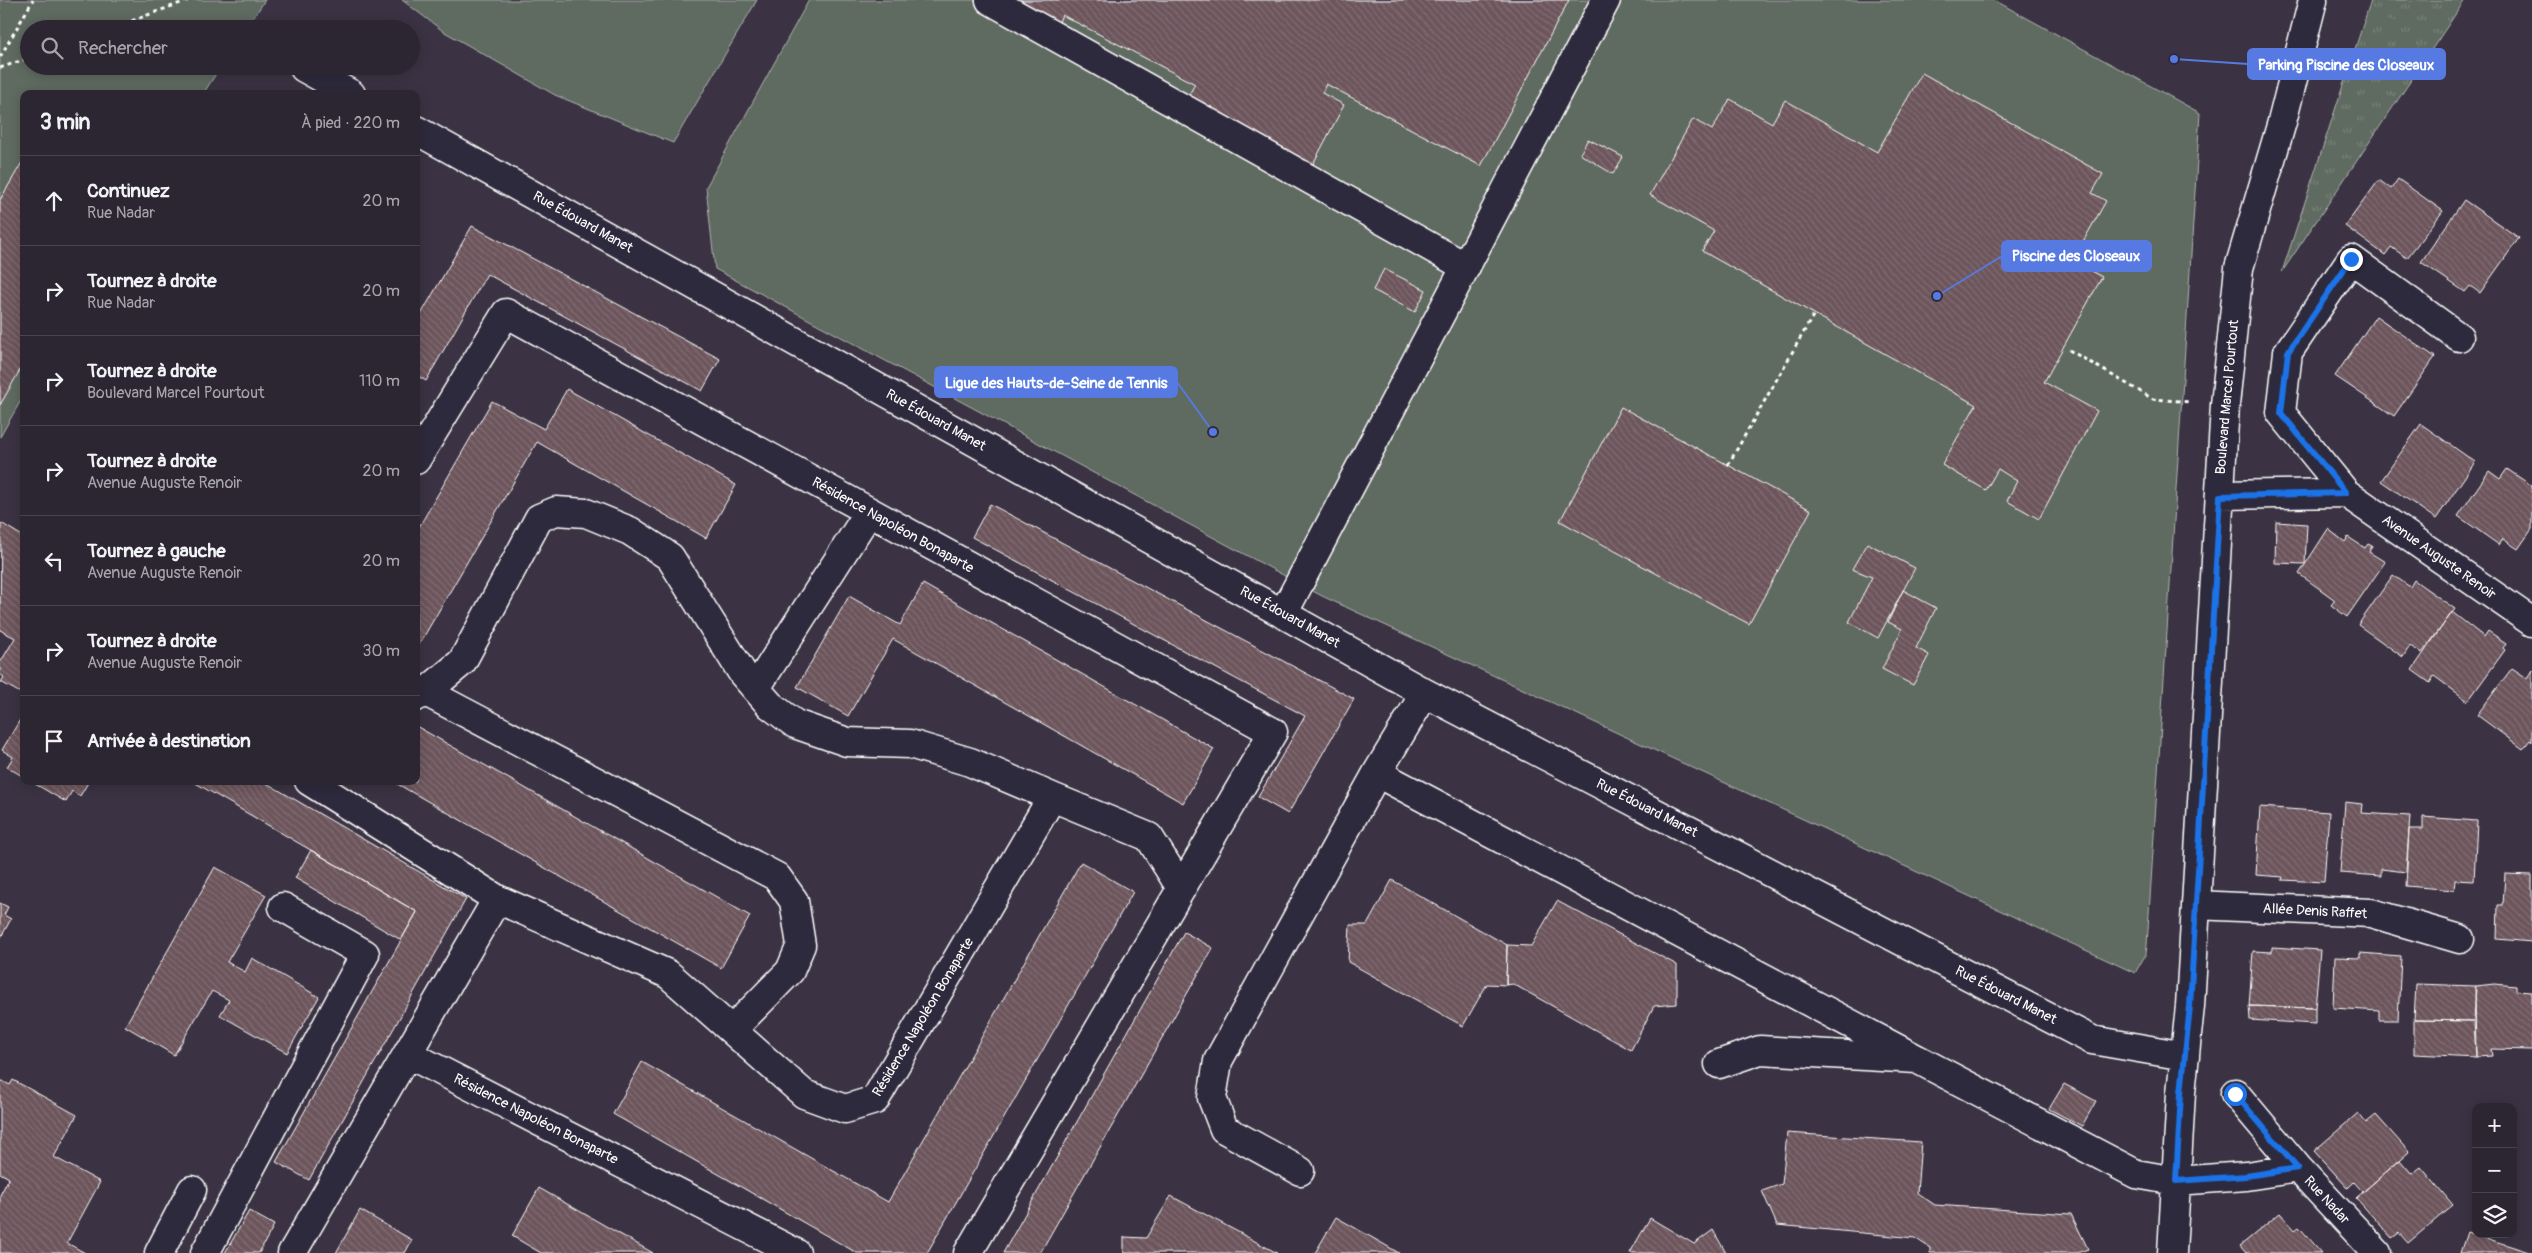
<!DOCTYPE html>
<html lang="fr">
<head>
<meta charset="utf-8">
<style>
  body { margin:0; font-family:Pangolin,sans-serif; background:#342e3a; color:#f1f3f6 }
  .controls { position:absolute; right:15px; bottom:15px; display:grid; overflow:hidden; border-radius:10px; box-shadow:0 2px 12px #0003 }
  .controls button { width:45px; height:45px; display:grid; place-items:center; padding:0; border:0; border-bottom:1px solid #48434d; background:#2c2632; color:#f1f3f6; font:25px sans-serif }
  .stop { position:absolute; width:15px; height:15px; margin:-11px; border:4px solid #1a73e8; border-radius:50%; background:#fff }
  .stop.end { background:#1a73e8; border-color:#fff; box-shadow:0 1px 5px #0008 }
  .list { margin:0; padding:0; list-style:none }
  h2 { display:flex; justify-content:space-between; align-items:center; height:65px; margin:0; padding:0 20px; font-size:21px }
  h2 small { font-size:16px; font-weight:400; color:#a6a5ac }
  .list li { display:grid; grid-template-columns:32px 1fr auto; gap:15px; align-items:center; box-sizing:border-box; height:90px; padding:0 20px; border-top:1px solid #48434d }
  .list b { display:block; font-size:19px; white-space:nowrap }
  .list p { margin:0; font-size:16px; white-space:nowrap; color:#a6a5ac }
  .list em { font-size:16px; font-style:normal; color:#a6a5ac }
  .icon { flex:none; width:28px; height:28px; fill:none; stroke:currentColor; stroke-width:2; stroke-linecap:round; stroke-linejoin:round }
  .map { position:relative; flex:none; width:2532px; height:1253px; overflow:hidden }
  .search { position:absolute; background:#2c2632; box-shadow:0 2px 12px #0003; left:20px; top:20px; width:400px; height:55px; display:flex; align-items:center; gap:12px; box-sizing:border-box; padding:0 18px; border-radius:28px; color:#a6a5ac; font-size:19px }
  .panel { position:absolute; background:#2c2632; box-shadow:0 2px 12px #0003; left:20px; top:90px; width:400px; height:695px; border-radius:10px }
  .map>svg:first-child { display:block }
  .grass { fill:url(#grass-tufts); stroke:#afb5b0 }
  .pitch { fill:#5f6b60; stroke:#afb5b0 }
  .building { fill:url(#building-back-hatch); stroke:#fff }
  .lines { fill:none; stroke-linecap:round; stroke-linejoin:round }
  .minor-casing { stroke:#fff; stroke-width:31 }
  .path { stroke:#fff; stroke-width:3; stroke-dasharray:4 4; stroke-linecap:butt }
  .minor { stroke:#2f2a3d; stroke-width:28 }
  .route { stroke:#1a73e8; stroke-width:6 }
  .labels { text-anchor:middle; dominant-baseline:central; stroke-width:4; stroke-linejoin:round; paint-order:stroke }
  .street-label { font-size:14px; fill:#fff; stroke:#2f2a3d }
  .leader { fill:none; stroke:#567ae2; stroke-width:2 }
  .callout-dot { fill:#567ae2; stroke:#2f2a3d; stroke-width:2 }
  .callout { fill:#567ae2; stroke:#567ae2; stroke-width:2 }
  .callout-label { font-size:15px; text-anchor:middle; font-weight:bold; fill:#fff }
</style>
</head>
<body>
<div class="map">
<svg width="2532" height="1253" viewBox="0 0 2532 1253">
  <defs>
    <pattern id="grass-tufts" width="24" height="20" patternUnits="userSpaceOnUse" patternTransform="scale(1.25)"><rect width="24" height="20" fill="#5f6b60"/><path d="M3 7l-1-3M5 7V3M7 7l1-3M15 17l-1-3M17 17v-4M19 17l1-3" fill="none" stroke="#778178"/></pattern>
    <pattern id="building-back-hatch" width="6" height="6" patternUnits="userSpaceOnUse" patternTransform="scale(1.25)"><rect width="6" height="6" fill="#6c555b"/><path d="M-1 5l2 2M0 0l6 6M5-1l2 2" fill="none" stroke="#826e74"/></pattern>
  </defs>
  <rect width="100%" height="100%" fill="#3b3343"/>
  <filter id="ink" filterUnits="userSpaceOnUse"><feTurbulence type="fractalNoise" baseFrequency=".02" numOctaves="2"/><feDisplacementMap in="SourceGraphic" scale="10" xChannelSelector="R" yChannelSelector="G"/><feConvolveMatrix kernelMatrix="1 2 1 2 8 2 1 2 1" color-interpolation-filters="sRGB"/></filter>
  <g filter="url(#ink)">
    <path class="grass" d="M2371 0H2465L2282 272Z"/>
    <path class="pitch" d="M0 0H265L246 29H29V66H221L203 94H24V395L0 437Z
      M402 0H757L673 143 555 95 443 31Z
      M809 0H1994L2200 113 2147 945 2146 954 2135 973 1322 596 715 269 706 187Z"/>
    <path class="building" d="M1008 0H1569L1481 166 1326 84 1322 93 1344 105 1313 164 1187 98 1195 84 1062 15 1057 26Z
      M1922 73 2103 174 2092 193 2106 201 2072 261 2102 277 2044 382 2097 411 2039 519 2007 501 2017 481 1998 469 1986 490 1942 465 1976 405 1702 251 1714 231 1650 195 1693 119 1712 130 1730 99 1772 123 1785 100 1877 152Z
      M1588 139 1623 157 1613 174 1580 154Z
      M24 159V363L0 405V200Z
      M2398 179 2443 211 2407 258 2391 247 2385 255 2345 226 2379 180 2391 189Z
      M2464 200 2519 238 2480 293 2470 286 2465 292 2421 262Z
      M472 226 720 359 702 391 487 274 426 381 416 375V323Z
      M1384 269 1426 290 1415 312 1373 290Z
      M2376 316 2435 357 2394 416 2335 376Z
      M567 389 736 485 706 538 537 442 416 650V532L492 401 544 429Z
      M1621 407 1811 510 1749 624 1560 521Z
      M2421 424 2475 462 2436 519 2381 481Z
      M2507 469 2532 486V529L2518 549 2503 539 2499 545 2458 516 2489 471 2500 479Z
      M990 504 1354 699 1288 814 1258 797 1305 716 972 537Z
      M2276 522 2307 524 2305 564 2275 563Z
      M1 523 24 537V695L1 682 4 677 0 674V663L15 638 0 630Z
      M2328 529 2345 542 2348 537 2365 548 2368 544 2372 546 2369 552 2385 562 2347 617 2331 605 2335 600 2299 574Z
      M1867 543 1915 568 1878 638 1849 622 1872 577 1852 569Z
      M2393 575 2410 587 2414 580 2455 609 2422 653 2410 646 2403 657 2358 625Z
      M923 584 1214 749 1183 803 893 639 848 716 797 687 849 596 900 625Z
      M1903 590 1936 608 1916 648 1929 655 1913 685 1882 669 1902 629 1888 622Z
      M2452 612 2484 637 2488 631 2506 643 2503 648 2505 650 2468 701 2434 676 2430 683 2412 670Z
      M2512 668 2527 678 2532 670V742L2530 740 2523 749 2477 715Z
      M24 713V777L7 767 13 757 2 750Z
      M416 726 750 916 721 968 392 781H416Z
      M30 781H89L80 796 72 791 66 802Z
      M192 781H263L466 899 309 1180 276 1162 417 912Z
      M2345 802 2362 804 2361 813 2410 816 2406 872 2381 869V876L2340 873Z
      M2260 807 2329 812 2324 882 2282 880 2283 877 2256 875Z
      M2423 817 2477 821 2474 881 2455 880 2454 890 2406 886 2409 829H2423Z
      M311 850 417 912 401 940 295 878Z
      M1081 862 1133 892 927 1253H857L613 1114 642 1062 888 1202Z
      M215 867 266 895 227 962 245 972 252 958 319 997 287 1053 220 1015 229 1000 212 991 174 1055 125 1026Z
      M2505 874 2532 875V942L2497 939 2498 905H2503Z
      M1392 880 1507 945 1506 985 1487 984 1463 1026 1348 962 1350 925H1367Z
      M1557 901 1677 965V1004L1654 1006 1631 1050 1513 984 1506 985 1507 945 1531 946Z
      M0 903 8 907 4 915 11 919 0 939Z
      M1184 932 1213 948 1040 1253H1003Z
      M2272 947 2320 950 2315 1008 2249 1006 2253 951 2272 952Z
      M2360 953 2401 956 2398 1020H2379V1011L2333 1008 2335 957 2360 958Z
      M2416 984 2476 986 2474 1021 2414 1020Z
      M2494 984 2516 986V991L2532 992V1050L2491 1049 2492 1056 2476 1057 2475 988 2476 986Z
      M2249 1006 2315 1008V1024L2250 1020Z
      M2414 1020 2474 1021 2476 1057 2414 1054Z
      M0 1080 10 1085 13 1080 77 1115 54 1157 100 1182 67 1243 85 1253H0V1195L9 1178 0 1173Z
      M2064 1084 2096 1101 2082 1126 2049 1109Z
      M2358 1113 2366 1123 2376 1115 2409 1152 2363 1192 2354 1182 2348 1188 2314 1151Z
      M1787 1133 1921 1142 1917 1193 1935 1205 2071 1214 2088 1249 2077 1253H1930V1248L1915 1238 1777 1225 1762 1191 1782 1184Z
      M2400 1160 2412 1174 2421 1167 2453 1205 2408 1243 2399 1233 2392 1238 2356 1198Z
      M539 1188 653 1253H541L512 1236Z
      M1171 1196 1277 1253H1124V1237L1146 1238Z
      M360 1210 412 1240 405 1253H336Z
      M249 1211 274 1225 259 1253H225Z
      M2280 1213 2295 1230 2299 1227 2322 1253H2246L2240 1246Z
      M1336 1217 1399 1253H1315Z
      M1650 1218 1694 1244 1713 1230 1726 1253H1630Z
      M2467 1232 2532 1253H2460Z"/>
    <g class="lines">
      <defs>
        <path id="minor" d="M990 0 1466 267
          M304 68 351 94
          M416 130 1425 693 2092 1040 2185 1056
          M416 460 506 313 1273 732 968 1253
          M2346 493 2281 413 2288 352 2351 259 2459 337
          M2220 495 2346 493 2532 622
          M1283 614 1606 0
          M756 688 869 512
          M426 692 777 877 794 901 801 945 790 971 732 1030
          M416 697 426 692 462 662 539 518 556 511 586 513 630 531 670 557 743 674 770 705 795 724 847 742 910 744 970 762 1052 797
          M1377 773 1425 693
          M497 899 668 974 804 1094 845 1109 875 1100 1052 797 1149 837 1181 888
          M2196 905 2371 913 2460 939
          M408 1054 796 1253
          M1917 1059 2136 1174 2176 1181 2246 1176 2298 1168 2377 1253
          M2235 1093 2298 1168
          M1300 1171 1224 1129 1212 1098 1218 1061 1377 773 1917 1059 1760 1050 1719 1064
          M159 1253 192 1190
          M205 1253 365 954 283 907
          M292 1253 497 899 309 781
          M2172 1253 2181 1093 2190 1006 2196 905 2225 405 2239 268 2282 122 2313 0"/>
      </defs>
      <use href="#minor" class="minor-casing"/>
      <path class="path" d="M109 29 189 0
        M0 57 33 0
        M0 68 29 58
        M2069 350 2153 399 2191 402
        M1728 465 1814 314"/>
      <use href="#minor" class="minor"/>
    </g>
  </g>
  <g class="lines" filter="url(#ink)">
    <path class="route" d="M2235 1094 2298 1168 2246 1176 2176 1181 2181 1093 2190 1006 2220 496 2346 493 2281 413 2288 352 2351 259"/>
  </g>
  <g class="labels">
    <g class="street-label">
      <text transform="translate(583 222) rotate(29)">Rue Édouard Manet</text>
      <text transform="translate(2227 397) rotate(-85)">Boulevard Marcel Pourtout</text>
      <text transform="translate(936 420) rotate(29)">Rue Édouard Manet</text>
      <text transform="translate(893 525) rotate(29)">Résidence Napoléon Bonaparte</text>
      <text transform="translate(2439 557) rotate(35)">Avenue Auguste Renoir</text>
      <text transform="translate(1290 617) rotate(29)">Rue Édouard Manet</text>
      <text transform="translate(1647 808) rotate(27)">Rue Édouard Manet</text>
      <text transform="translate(2315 911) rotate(3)">Allée Denis Raffet</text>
      <text transform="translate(2006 995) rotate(27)">Rue Édouard Manet</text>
      <text transform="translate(923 1017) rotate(-59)">Résidence Napoléon Bonaparte</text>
      <text transform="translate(536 1119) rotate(27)">Résidence Napoléon Bonaparte</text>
      <text transform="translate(2327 1200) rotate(47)">Rue Nadar</text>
    </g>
  </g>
  <path class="leader" d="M2174 59L2248 64M1937 296L2002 256M1213 432L1177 382"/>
  <g class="callout-dot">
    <circle cx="2174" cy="59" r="5"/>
    <circle cx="1937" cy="296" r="5"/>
    <circle cx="1213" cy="432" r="5"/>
  </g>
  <g class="callout">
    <rect x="2248" y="49" width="197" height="30" rx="5"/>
    <rect x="2002" y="241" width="149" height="30" rx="5"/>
    <rect x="935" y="367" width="242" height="30" rx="5"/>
  </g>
  <g class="callout-label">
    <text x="2346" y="70">Parking Piscine des Closeaux</text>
    <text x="2076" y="261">Piscine des Closeaux</text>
    <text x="1056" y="388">Ligue des Hauts-de-Seine de Tennis</text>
  </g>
</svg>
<div class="controls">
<button>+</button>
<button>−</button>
<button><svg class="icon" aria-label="layers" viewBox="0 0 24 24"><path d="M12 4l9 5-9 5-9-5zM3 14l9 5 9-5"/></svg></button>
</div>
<div class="stop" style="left:2235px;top:1094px"></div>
<div class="stop end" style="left:2351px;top:259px"></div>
<div class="search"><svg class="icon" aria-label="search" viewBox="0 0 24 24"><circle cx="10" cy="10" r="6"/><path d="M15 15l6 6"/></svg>Rechercher</div>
<section class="panel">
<h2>3 min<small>À pied · 220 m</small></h2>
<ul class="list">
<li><svg class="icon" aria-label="ahead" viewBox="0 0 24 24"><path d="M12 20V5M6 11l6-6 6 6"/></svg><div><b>Continuez</b><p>Rue Nadar</p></div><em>20 m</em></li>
<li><svg class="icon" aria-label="right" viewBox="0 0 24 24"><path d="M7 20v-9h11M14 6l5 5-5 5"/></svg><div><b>Tournez à droite</b><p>Rue Nadar</p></div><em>20 m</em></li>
<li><svg class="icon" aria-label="right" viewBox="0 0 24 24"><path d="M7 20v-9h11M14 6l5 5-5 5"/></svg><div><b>Tournez à droite</b><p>Boulevard Marcel Pourtout</p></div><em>110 m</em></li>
<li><svg class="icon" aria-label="right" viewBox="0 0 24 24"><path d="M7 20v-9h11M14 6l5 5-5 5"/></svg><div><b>Tournez à droite</b><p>Avenue Auguste Renoir</p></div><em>20 m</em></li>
<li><svg class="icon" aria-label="left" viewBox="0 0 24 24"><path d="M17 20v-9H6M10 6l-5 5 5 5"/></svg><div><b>Tournez à gauche</b><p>Avenue Auguste Renoir</p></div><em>20 m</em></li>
<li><svg class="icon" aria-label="right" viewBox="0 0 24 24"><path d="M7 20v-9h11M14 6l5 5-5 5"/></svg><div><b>Tournez à droite</b><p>Avenue Auguste Renoir</p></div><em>30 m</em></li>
<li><svg class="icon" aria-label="arrive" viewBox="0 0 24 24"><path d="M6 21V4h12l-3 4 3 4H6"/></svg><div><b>Arrivée à destination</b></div></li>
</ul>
</section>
</div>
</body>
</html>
